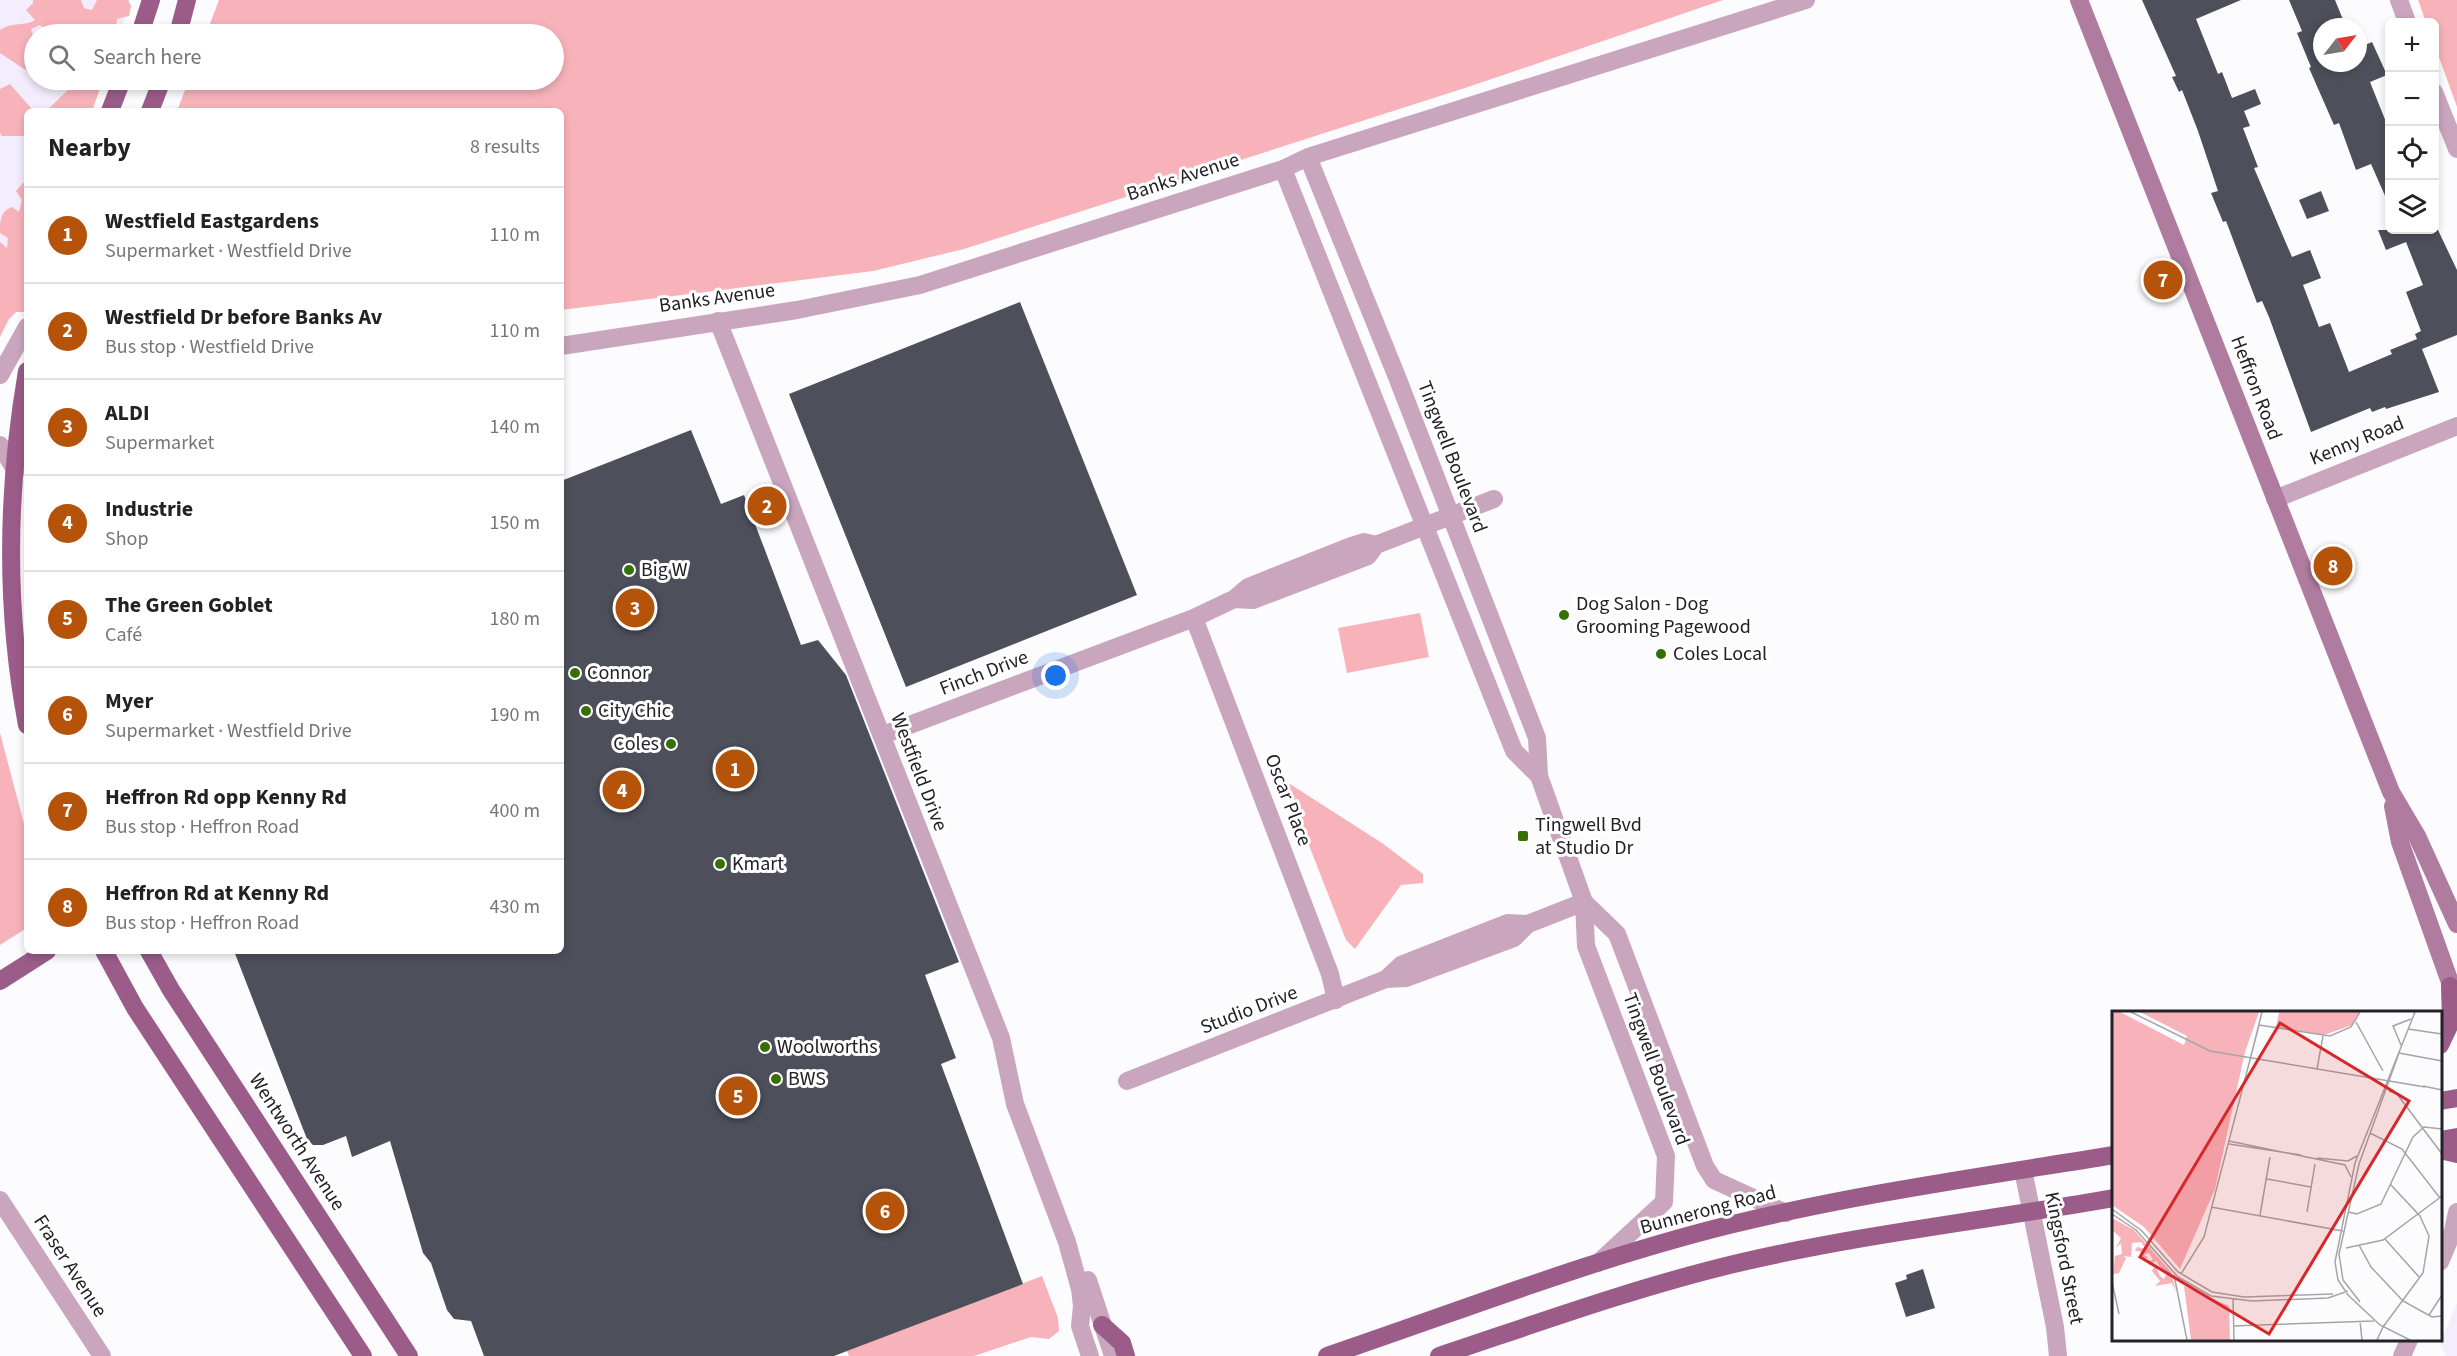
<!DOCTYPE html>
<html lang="en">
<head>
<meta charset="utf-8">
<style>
  body { margin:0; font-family:"Source Sans 3",sans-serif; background:#f6f6f6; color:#222 }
  .controls { position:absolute; right:18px; top:18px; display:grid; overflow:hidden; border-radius:9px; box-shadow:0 3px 9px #0003 }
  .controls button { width:54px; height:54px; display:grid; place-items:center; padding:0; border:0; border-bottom:2px solid #e0e0e0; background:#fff; color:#222; font:30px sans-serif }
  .compass { position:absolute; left:2313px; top:18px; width:54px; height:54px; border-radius:50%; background:#fff; box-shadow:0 3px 9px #0003; rotate:59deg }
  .you { position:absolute; left:1056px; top:676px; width:21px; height:21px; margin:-15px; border:4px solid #fff; border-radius:50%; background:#1a73e8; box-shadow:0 0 0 9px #1a73e833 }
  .badge { display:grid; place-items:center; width:39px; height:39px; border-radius:50%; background:#b45309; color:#fff; font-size:20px; font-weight:700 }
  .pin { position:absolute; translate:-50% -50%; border:3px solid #fff; box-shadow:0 2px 6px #0006 }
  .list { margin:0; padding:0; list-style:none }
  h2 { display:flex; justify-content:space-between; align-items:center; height:78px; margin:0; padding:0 24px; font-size:26px }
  h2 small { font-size:20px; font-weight:400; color:#767676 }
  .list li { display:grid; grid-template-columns:39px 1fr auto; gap:18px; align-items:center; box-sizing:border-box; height:96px; padding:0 24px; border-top:2px solid #e0e0e0 }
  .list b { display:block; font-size:22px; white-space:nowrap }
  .list p { margin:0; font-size:20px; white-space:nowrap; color:#767676 }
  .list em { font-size:20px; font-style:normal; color:#767676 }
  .icon { flex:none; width:33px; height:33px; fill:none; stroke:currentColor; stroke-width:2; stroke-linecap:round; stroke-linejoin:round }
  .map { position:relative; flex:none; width:2457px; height:1356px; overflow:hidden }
  .search { position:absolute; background:#fff; box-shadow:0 3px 9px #0003; left:24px; top:24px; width:540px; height:66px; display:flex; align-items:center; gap:15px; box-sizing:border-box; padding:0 21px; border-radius:33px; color:#767676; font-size:22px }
  .panel { position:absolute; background:#fff; box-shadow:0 3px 9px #0003; left:24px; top:108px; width:540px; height:846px; border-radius:9px }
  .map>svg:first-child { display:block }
  .built { fill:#f3edfd }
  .green { fill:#f8b3ba }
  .building { fill:#4d505b }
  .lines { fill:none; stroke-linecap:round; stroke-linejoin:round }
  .minor { stroke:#c9a5be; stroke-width:18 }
  .tertiary { stroke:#c9a5be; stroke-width:18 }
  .secondary { stroke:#af7b9f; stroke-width:18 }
  .primary { stroke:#9b5c89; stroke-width:18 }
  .poi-dot { fill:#367000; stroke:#fff; stroke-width:2 }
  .labels { text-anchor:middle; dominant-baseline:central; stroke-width:6; stroke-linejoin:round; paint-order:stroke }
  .street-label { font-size:20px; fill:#232126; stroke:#fff }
  .poi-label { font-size:20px; fill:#232126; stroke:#fff; text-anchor:start }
  .inset-road { fill:none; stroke:#a5a4a7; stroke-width:1.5 }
  .view { fill:#d62828; fill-opacity:0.15; stroke:#d62828; stroke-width:3 }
  .inset-edge { fill:none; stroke:#232126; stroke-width:3 }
</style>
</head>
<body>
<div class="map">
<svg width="2457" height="1356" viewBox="0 0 2457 1356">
  <rect width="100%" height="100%" fill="#fcfbfd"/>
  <path class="built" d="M0 0H130L120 34H34V80H103L90 111H27V271L0 336Z
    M2457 1303V1356H2446L2440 1343Z"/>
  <path class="green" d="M33 0H81L84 8 92 10 97 0H128L131 6 129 16 117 19 115 34H54L40 25 31 29 34 39V71L30 73 0 53V30C14 21 24 27 35 20L26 10 33 3Z
    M219 0H1723L1471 86 964 249 873 271 561 310V111H177L189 80H554V34H206Z
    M2418 0H2457V107L2435 46 2434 22H2426Z
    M71 80H103L92 111H46L67 91Z
    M10 84 32 109 27 111V136H2L0 133V89Z
    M23 183H27V291L25 292 27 312H16L9 319 0 337V242L7 248 8 238 0 233C0 222 0 211 12 207L19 212 22 200 16 191Z
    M1420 613 1429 657 1347 673 1338 628Z
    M0 733 27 835V928L0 945Z
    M1285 784H1290L1382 843 1423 874V883L1401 885 1355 949 1346 940Z
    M1042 1276 1058 1318 1059 1331 1049 1339 1031 1337 974 1356H849L847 1351Z"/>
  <path class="building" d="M2142 0H2241L2196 19 2218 74 2222 72 2232 98 2255 89 2261 104 2244 111 2250 126 2243 128 2258 167 2254 168 2292 257 2310 250 2321 278 2303 285 2319 327 2330 323 2349 372 2392 354 2390 350 2417 339 2415 334 2421 331 2406 292 2423 285 2406 242 2386 250 2378 230H2438L2457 270V335L2422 349 2439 392 2386 409 2385 407 2372 412 2370 408 2311 432 2269 317 2262 301 2257 303 2226 221 2223 222 2211 193 2218 191 2198 131 2182 90 2179 92 2172 77 2176 76Z
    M2289 0H2335L2346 27H2322V63H2358V48L2372 42 2387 75 2370 82 2390 132V207L2371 164 2356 170 2339 123 2334 125 2309 68 2311 67 2297 33 2302 31Z
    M2321 191 2329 211 2307 219 2299 200Z
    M1020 302 1137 595 906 687 789 394Z
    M691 430 721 504 744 495 801 645 818 640 846 675 959 962 925 975 956 1058 941 1064 1023 1284 834 1356H484L471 1321 454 1319 447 1310 431 1263 423 1253 390 1141 352 1157 346 1136 323 1145H313L307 1139 234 951H561V481Z
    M1923 1269 1935 1308 1906 1317 1895 1283 1907 1279 1906 1275Z"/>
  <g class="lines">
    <path class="minor" d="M2399 0 2407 22
      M2434 92 2457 149
      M718 321 1001 1038 1015 1104 1067 1242 1080 1289 1082 1306 1080 1326 1090 1356
      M2275 499 2457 426
      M1234 599 1253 600 1368 556 1376 545 1494 499
      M1194 618 1330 974 1336 1000
      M883 735 1194 618 1234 599 1248 587 1351 546 1364 542 1376 545
      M1386 979 1401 965 1508 923 1528 924
      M1127 1081 1386 979 1406 978 1514 938 1528 924 1584 902
      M2023 1170 2055 1327 2058 1356
      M0 1200 102 1356
      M1088 1280 1113 1356"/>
    <path class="tertiary" d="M1308 157 1397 377 1537 738 1539 776 1584 902 1586 946 1666 1156 1664 1202 1598 1263
      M1283 169 1514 751 1539 776
      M561 346 797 310 920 285 1283 169 1308 157 1806 0
      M0 375 27 327
      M0 445 16 471
      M1584 902 1617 934 1705 1166 1714 1180 1786 1213
      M2440 1262 2453 1231 2457 1212
      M2402 1356 2409 1340"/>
    <path class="secondary" d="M2079 0 2391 792 2417 836 2457 924
      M2393 806 2400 842 2456 999"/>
    <path class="primary" d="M140 34 151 0
      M178 34 187 0
      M110 111 122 80
      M150 111 162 80
      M27 371C7 488 5 609 27 725
      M104 951 135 1008 363 1356
      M149 951 171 990 409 1356
      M0 981 47 951
      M2440 1045 2451 1022 2450 986
      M2440 1101 2457 1098
      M2440 1140 2457 1137
      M2440 1150 2457 1154
      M1102 1325 1122 1343 1126 1356
      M1327 1356C1460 1311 1592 1259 1729 1225 1855 1194 1985 1176 2114 1155
      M1439 1356C1538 1323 1637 1287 1738 1263 1862 1234 1989 1220 2114 1198"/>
  </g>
  <g class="poi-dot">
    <circle cx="629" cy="570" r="6"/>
    <circle cx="1564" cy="615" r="6"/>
    <circle cx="1661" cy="654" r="6"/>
    <circle cx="575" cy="673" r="6"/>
    <circle cx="586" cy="711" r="6"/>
    <circle cx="671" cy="744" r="6"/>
    <rect x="1517" y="830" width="12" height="12" rx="3"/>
    <circle cx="720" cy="864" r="6"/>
    <circle cx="765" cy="1047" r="6"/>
    <circle cx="776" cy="1079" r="6"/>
  </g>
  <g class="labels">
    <g class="street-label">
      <text transform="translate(1183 177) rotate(-18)">Banks Avenue</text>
      <text transform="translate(717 298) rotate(-8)">Banks Avenue</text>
      <text transform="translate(2256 388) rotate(69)">Heffron Road</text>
      <text transform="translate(2357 441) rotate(-22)">Kenny Road</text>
      <text transform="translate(1452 457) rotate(69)">Tingwell Boulevard</text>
      <text transform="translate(984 673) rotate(-21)">Finch Drive</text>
      <text transform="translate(919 772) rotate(69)">Westfield Drive</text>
      <text transform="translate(1288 800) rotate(69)">Oscar Place</text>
      <text transform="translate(1249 1010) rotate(-21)">Studio Drive</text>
      <text transform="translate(1656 1069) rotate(70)">Tingwell Boulevard</text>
      <text transform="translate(297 1142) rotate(57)">Wentworth Avenue</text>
      <text transform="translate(1708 1210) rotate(-15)">Bunnerong Road</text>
      <text transform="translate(2064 1258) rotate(79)">Kingsford Street</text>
      <text transform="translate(70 1266) rotate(57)">Fraser Avenue</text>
    </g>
    <g class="poi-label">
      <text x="641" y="570">Big W</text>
      <text x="1576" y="604">Dog Salon - Dog<tspan x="1576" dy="23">Grooming Pagewood</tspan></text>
      <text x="1673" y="654">Coles Local</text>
      <text x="587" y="673">Connor</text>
      <text x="598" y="711">City Chic</text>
      <text x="659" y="744" text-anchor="end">Coles</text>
      <text x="1535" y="825">Tingwell Bvd<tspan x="1535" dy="23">at Studio Dr</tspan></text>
      <text x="732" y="864">Kmart</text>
      <text x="777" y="1047">Woolworths</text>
      <text x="788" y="1079">BWS</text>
    </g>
  </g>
  <g transform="translate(2112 1011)">
    <rect width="330" height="330" fill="#fcfbfd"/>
    <path d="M0 1H8L72 34 75 25 28 1H147L133 41 103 178 68 258 32 216 0 194ZM167 1H247L240 14 212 24 164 16ZM0 207 22 219 59 261 64 281 60 272 43 275 48 270 40 260 43 254 48 265 52 268 54 264 44 250 37 254 36 250 41 249 37 242 32 244 36 246 32 249 28 240H23L25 236 34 238 29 231 20 232 19 246 11 245 14 247 7 262 1 263 3 245 10 243 9 232 4 237 9 227 0 219ZM72 275 117 295 118 329H79Z" fill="#f8b3ba"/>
    <path class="inset-road" d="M19 1 98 40 313 76M244 11 271 60M147 14 218 25 239 16 248 1M296 18 330 23M289 34 281 15 299 8M287 42 330 50M138 49 150 1M205 58 211 25M311 75 330 79M277 80 285 83 330 143M258 122 290 138 328 187M117 130 233 154 239 166M117 133 189 144M205 147 236 150 245 145M155 168 199 176M99 196 231 220M0 198 30 220 66 261 100 281 132 286 221 283M195 201 203 153M236 201 245 203 269 193 301 126 312 116 330 118M0 203 24 219 66 266 99 285 140 290 216 287 236 280M148 204 158 146M273 228 308 267M247 234 259 256 291 290 320 306 330 305M234 237 271 229 330 185M69 263 92 226 147 14M62 264 75 329M0 271 7 303M121 288 122 329M248 291 231 269 227 243 247 153 287 42M317 304 330 284M248 310 250 329M121 315 262 310M265 329 271 316 311 262 317 225 308 205 278 173M298 329 268 314 236 284 226 269 223 251 243 152 303 1"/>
    <path class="view" d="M168 12 297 90 157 323 28 246Z"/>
    <rect width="330" height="330" class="inset-edge"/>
  </g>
</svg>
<div class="controls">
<button>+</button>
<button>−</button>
<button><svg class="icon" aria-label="locate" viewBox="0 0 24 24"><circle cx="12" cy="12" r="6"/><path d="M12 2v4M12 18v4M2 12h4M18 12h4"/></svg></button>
<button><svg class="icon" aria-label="layers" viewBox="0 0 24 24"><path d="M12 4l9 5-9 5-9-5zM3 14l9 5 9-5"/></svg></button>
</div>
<svg class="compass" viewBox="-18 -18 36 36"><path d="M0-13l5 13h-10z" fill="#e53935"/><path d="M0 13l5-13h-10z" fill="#767676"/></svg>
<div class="you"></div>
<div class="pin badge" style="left:735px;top:769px">1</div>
<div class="pin badge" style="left:767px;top:506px">2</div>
<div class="pin badge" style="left:635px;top:608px">3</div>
<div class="pin badge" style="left:622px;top:790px">4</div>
<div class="pin badge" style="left:738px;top:1096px">5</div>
<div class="pin badge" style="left:885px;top:1211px">6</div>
<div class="pin badge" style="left:2163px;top:280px">7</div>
<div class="pin badge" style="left:2333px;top:566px">8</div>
<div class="search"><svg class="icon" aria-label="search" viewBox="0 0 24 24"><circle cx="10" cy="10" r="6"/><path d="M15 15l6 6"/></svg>Search here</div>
<section class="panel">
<h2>Nearby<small>8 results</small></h2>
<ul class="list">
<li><span class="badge">1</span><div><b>Westfield Eastgardens</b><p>Supermarket · Westfield Drive</p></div><em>110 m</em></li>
<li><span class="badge">2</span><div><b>Westfield Dr before Banks Av</b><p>Bus stop · Westfield Drive</p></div><em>110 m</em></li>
<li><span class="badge">3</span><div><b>ALDI</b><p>Supermarket</p></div><em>140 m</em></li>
<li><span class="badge">4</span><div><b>Industrie</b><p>Shop</p></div><em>150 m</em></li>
<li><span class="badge">5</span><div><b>The Green Goblet</b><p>Café</p></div><em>180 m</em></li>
<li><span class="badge">6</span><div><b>Myer</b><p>Supermarket · Westfield Drive</p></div><em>190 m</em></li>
<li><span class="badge">7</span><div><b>Heffron Rd opp Kenny Rd</b><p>Bus stop · Heffron Road</p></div><em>400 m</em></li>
<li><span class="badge">8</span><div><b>Heffron Rd at Kenny Rd</b><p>Bus stop · Heffron Road</p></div><em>430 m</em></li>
</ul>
</section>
</div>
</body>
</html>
